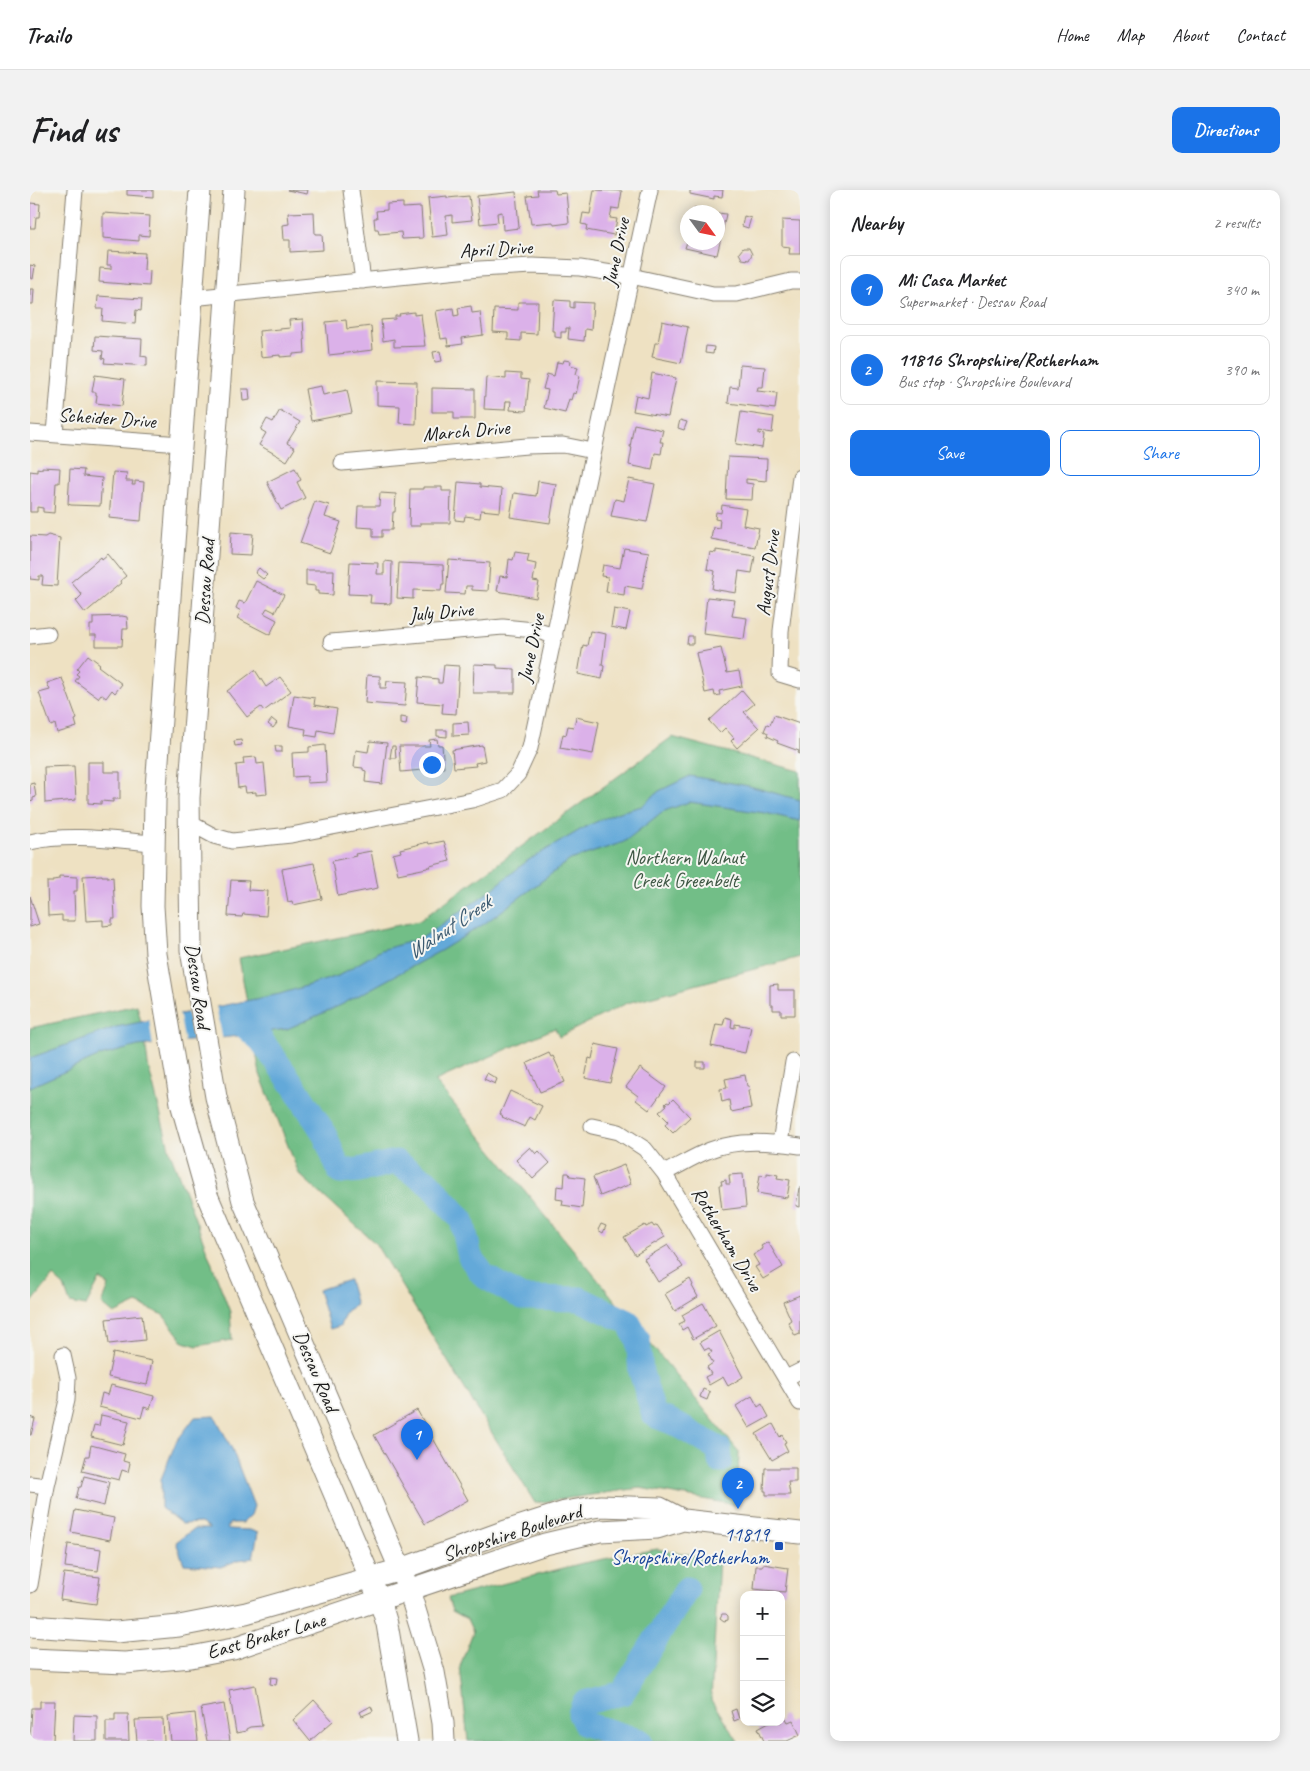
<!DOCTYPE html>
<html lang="en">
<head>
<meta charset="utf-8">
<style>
  body { margin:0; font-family:Caveat,sans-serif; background:#f2f2f2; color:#202124 }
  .controls { position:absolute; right:15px; bottom:15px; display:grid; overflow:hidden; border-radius:10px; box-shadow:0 2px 12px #0003 }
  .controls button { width:45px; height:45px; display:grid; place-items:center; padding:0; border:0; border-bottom:1px solid #e0e0e0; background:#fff; color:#202124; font:25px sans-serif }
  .compass { position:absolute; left:650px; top:15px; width:45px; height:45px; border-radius:50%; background:#fff; box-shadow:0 2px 12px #0003; rotate:123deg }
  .you { position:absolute; left:401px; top:574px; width:18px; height:18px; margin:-12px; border:4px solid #fff; border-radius:50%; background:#1a73e8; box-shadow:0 0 0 8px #1a73e833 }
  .badge { display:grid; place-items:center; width:32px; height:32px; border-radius:50%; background:#1a73e8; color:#fff; font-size:16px; font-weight:700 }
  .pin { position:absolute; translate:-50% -41px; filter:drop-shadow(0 1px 2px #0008) }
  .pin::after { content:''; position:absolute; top:26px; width:18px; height:15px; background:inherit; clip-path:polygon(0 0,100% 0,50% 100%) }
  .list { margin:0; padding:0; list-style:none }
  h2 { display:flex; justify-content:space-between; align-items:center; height:65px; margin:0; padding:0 20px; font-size:21px }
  h2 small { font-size:16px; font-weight:400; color:#757577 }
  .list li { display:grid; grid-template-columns:32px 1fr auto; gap:15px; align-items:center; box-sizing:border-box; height:70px; margin:0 10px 10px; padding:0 10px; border:1px solid #e0e0e0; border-radius:10px }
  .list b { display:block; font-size:19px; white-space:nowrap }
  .list p { margin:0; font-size:16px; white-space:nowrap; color:#757577 }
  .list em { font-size:16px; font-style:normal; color:#757577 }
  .actions { display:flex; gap:10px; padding:15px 20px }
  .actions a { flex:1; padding:11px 0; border:1px solid #1a73e8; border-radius:10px; text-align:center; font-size:18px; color:#1a73e8 }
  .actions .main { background:#1a73e8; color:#fff }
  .icon { flex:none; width:28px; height:28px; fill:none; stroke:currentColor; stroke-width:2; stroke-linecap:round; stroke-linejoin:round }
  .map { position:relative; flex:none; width:770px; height:1551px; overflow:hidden; border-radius:10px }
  header { display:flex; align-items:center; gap:30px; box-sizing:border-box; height:70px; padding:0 25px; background:#fff; border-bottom:1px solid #e0e0e0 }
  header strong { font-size:24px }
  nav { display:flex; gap:28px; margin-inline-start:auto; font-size:18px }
  .intro { display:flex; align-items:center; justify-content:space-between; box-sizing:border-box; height:120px; padding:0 30px }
  h1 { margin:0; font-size:35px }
  .button { padding:12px 22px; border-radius:10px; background:#1a73e8; color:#fff; font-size:18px; font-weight:700 }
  main { display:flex; gap:30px; padding:0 30px }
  aside { flex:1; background:#fff; border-radius:10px; box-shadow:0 2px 12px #0003 }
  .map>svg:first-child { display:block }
  .forest { fill:#72be87; stroke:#476d52 }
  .water { fill:#63a9d9; stroke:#40627a }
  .pier { fill:#eee1c2 }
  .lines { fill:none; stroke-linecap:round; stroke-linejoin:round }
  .river { stroke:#63a9d9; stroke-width:25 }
  .building { fill:#dbb1e9 }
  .street-casing { stroke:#857e6f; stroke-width:17 }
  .secondary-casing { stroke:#857e6f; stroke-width:23 }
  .street { stroke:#fff; stroke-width:15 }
  .secondary { stroke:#fff; stroke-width:21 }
  .transit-dot { fill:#1a4fb4; stroke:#f6f6f2; stroke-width:2 }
  .labels { text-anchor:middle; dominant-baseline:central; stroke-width:4; stroke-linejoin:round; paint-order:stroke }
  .street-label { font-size:20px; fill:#1c1c1c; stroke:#f6f6f2 }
  .park-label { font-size:20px; fill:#3e5744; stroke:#f6f6f2 }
  .transit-label { font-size:20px; fill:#164399; stroke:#f6f6f2; text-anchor:end }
  .water-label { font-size:21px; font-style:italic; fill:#3c5b71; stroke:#f6f6f2 }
</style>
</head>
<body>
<header>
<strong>Trailo</strong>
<nav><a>Home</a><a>Map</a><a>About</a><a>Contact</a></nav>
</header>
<div class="intro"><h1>Find us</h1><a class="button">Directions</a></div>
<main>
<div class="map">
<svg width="770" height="1551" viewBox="0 0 770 1551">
  <rect width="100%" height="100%" fill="#f6f6f2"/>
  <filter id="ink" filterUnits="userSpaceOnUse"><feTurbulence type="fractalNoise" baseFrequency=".02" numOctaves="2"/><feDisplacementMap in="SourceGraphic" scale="10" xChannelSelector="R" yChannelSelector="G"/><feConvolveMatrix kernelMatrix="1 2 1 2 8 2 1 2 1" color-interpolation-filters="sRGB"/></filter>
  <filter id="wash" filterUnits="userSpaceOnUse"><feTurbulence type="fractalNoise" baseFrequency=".0096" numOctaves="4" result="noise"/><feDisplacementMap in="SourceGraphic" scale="20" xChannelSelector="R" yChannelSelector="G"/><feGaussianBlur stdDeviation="1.12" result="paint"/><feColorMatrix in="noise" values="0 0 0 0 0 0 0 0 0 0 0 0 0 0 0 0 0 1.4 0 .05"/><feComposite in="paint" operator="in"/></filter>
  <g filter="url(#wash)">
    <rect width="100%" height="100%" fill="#eee1c2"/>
    <path class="forest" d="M642 547 770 581V767L597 813 529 847 525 838 405 891 709 1262 707 1315 610 1298 505 1313 345 1053 269 984 230 884 209 768 389 731Z
      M107 815 115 850 118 875 140 962 200 1122 202 1150 167 1156 154 1152 133 1125 107 1113 84 1124 72 1114 79 1096 70 1089 56 1116 40 1113 34 1096 23 1086 0 1115V838Z
      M627 1359 689 1369 681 1510 708 1551H438L430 1476 443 1442 437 1429 422 1421 418 1408 553 1373Z"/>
    <path class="water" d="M660 586 719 596 770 610V631L735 623 659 612 632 622 594 652 540 670 454 734 412 760 311 815 257 839 200 847 108 856 70 866 0 897V868L86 837 250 804 308 786 351 760 392 748 460 701 497 671 557 636 586 623 612 616 629 601Z
      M319 1090 326 1115 316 1121 310 1136 300 1139 288 1100Z
      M185 1226 202 1259 224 1316 221 1325 213 1333H200L197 1339 220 1340 228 1343 223 1368 208 1370 191 1377 154 1374 146 1352 164 1339H180L171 1333 152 1334 131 1318V1289L146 1252 165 1227Z"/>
    <path class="pier" d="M186 815 193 851 163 853 157 821Z
      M149 822 155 854 123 857 119 828Z"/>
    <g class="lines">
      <path class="river" d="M208 830 231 850 264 896 294 943 310 982 329 980 366 972 399 993 432 1030 440 1067 454 1086 492 1108 550 1109 598 1132 608 1150 611 1182 624 1225 642 1232 689 1259 690 1271
        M610 1551 555 1534 550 1524 554 1513 592 1503 657 1399"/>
    </g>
    <g id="blocks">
      <path class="building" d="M97 0H123V7L97 5Z
        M257 0H278L277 4Z
        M507 0H525L526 4 536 3 539 33 524 35 523 32 501 34 497 6 508 5Z
        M564 0 592 1 589 19 582 18 580 28 587 29 584 45 556 40 557 35 551 34 553 23 560 24Z
        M660 0H693L692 7 684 6V9L660 4Z
        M486 2 489 38 473 40 472 22 467 23 468 32 450 34 447 6Z
        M417 6V8L439 6 442 30 422 32V25L416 26 418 45 402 47 398 8Z
        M0 13 10 14 9 27H6L5 38H0Z
        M373 13V18L391 17 393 48 372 49 371 42 349 44 348 39H345L344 28H347L346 21 357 20V14Z
        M665 18 683 22H663Z
        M284 22 285 44H292L293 60 260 62V50H254L253 35 259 34 258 23Z
        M73 23 120 26 119 46 109 45V51L73 48Z
        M688 23 696 24 692 43 688 42Z
        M714 26 721 28 718 38 712 36Z
        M752 30 770 31V64H759L760 57 752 56Z
        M688 48H691L687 65 655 58 657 52H688Z
        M713 58H719L722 64 719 70 712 69 709 63Z
        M78 61 115 63 114 80 120 81 119 96 69 92 70 78 81 79V75H77Z
        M0 75 5 76 3 89 0 88Z
        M0 99H4L3 114H0Z
        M68 106 112 109 111 121 106 120 105 134 72 131 73 119H67Z
        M524 110 540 111V117L544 118V112L563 113 561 140 555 139 554 151 538 149 539 138H536V142H531V148L525 147V141H522Z
        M488 112H508L507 144 491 143V151L478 150V143L463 142 464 119 488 120Z
        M441 116 442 123 450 122 453 145 432 148 433 154 418 156 417 148 411 149 406 121 423 118 424 126 429 125 428 118Z
        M384 122V125L391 124 395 156 364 157V149L353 151 351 130 365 129V126H370L369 124Z
        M273 129 275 163 263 164V166L250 167V165L231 167 229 141 260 138 259 130Z
        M316 130 317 139 341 136 343 160 299 165 296 132Z
        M632 131 658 137 651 173 622 167 625 153H628Z
        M65 146 112 149 111 166 117 167V176L74 173 75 169 72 168 73 161 64 160Z
        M676 156 684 157 683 164 675 163Z
        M410 161 412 171 405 172 403 162Z
        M534 170 541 171 540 175 548 177 546 184 550 186 546 204 543 203 541 210 539 209 535 223 514 218 518 200 513 199 517 184 524 186 527 172 533 173Z
        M710 175 735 177 733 197H728L727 201 747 203 745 219 698 213 700 197 708 198Z
        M476 183 491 184V189L499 190 496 221 480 220 481 211H476L475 220 454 219 456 187 476 189Z
        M622 183 646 188 638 227 603 221 606 205 618 208Z
        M65 185 95 189 92 216 66 213 67 205H66V202H62Z
        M347 191 387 192 386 234 369 233 370 216 347 215Z
        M291 196 293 205 317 200 322 223 281 231 275 199Z
        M402 198 445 199V229H424V222H402Z
        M212 199H219L220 210 213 211Z
        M250 220 270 232 257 253 265 258 257 271 229 255 236 243 231 240 237 229 243 232Z
        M711 222 744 227 742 243 729 241V244L734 245 732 258 706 254Z
        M650 230 657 232 654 240 648 238Z
        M604 234 633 240 630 252H633L631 264 625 263 622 280 599 275 602 257H600Z
        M698 267 737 269 736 291 716 289V293L723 294 722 310 696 309Z
        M12 277 30 278 29 293H26L24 323 13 322V318L7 317V322H0V281L7 282V278L12 279Z
        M265 278 271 290 267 292 275 308 251 320 237 292Z
        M40 279 54 280 53 286 72 288 70 316 41 315 38 314Z
        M83 282 97 283 96 291H103L102 295H105V291L114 292 111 331 79 328Z
        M599 289 625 294 617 332 581 326 585 309 594 311Z
        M508 291 526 294 520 333 480 327 484 303 506 306Z
        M428 292 450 294V297L472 299 470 322 451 320 450 328 435 326 434 331 425 330Z
        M393 297H412V301H421L420 333H390V336H379L380 299H393Z
        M350 303 366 304 365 322H363L362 340H352V347H343V338L327 337 328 316H349Z
        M285 311 299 315 295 327 311 332 300 363 270 353Z
        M692 315 716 319 713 335 729 338 725 357 681 349 683 337 689 338 690 330 685 329 686 322 691 323Z
        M201 342 223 344 221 365 200 364Z
        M18 345 30 348 27 396 12 395 13 386H9V390L0 389V346L15 347Z
        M594 358 619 362 612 399 595 396 594 405 576 402 578 387 571 386 573 375 590 378Z
        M686 360 725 366 722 383 709 381 706 403 682 399 685 381 677 379 680 362 686 363Z
        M485 362 499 364 497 372 506 374 503 391 509 392 506 408 467 401 470 386 477 387 479 369 483 370Z
        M78 364 96 386 90 391 91 393 55 423 46 411 52 405 41 392 71 367 72 369Z
        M419 370 460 373 458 401 442 400V396H436L435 404 416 403Z
        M354 371 362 372 361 414 340 413 341 405 318 404 320 372 348 373 347 384H354Z
        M369 373 413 375 414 394H412L411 401 383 400V409L367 408Z
        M229 378 237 385 233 389 225 383Z
        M276 380H304L303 405 288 404V401H285V396L276 395Z
        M226 391 254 405 245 422 237 418 234 423 247 430 240 445 207 428 211 421 206 418 209 411 215 413Z
        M677 407 705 410 702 426 717 428 714 449 673 444Z
        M584 419 600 422 596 440 581 437Z
        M92 426 97 427 98 439H93L92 456H66V445H60V435H63V427Z
        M560 441 576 444 572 475 574 476 572 489 548 484 553 455 557 456Z
        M658 446H663V454H657Z
        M691 458 697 483 709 481 712 496 689 501 690 505 685 506 684 501 675 503 666 463Z
        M58 465 70 474 68 476 92 494 85 503 82 500 76 508 71 504 68 508 45 491 49 486 46 484 49 481 47 479Z
        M444 474 467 475V478L485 479V503H443Z
        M414 475 429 476 426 524 412 523 413 514 387 512 389 487 408 489V493H412Z
        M225 480 236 497 250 487 261 501 234 521 231 517 217 527 197 501Z
        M337 485 350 486V498H356L357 491 377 492 375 516 335 513Z
        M32 488 47 529 45 530 47 537 27 543 25 534 21 536 9 503 20 500 17 493Z
        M712 500 724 514 714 522 729 538 707 558 701 551 704 548 695 538 690 543 679 531Z
        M264 505 285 508 284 515 307 519 303 543 288 540 287 547 275 545 276 539 259 536Z
        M744 525 770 534V564L768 563 769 561 747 553 748 551 737 546 738 543 734 541 737 534 740 535Z
        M370 527 377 528 376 535 370 534Z
        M546 527 569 532 563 564 530 558 533 544 536 545 538 536 544 537Z
        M242 529 247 533 243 538 238 534Z
        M438 532 439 545 423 546V533Z
        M407 540H417V547L407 546Z
        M407 549 408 555H412L414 578 371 582 369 556H400L399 550Z
        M211 550 212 555 205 556 204 551Z
        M340 551 357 553 352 594 335 592 336 581 333 580V578L324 577 326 560 338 562Z
        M295 555 297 592 277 593V586L263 587 262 563 279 562V557Z
        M452 555 455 571 445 573 446 576 424 578 422 560Z
        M245 556H252V562H246Z
        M362 556H365L366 568H360Z
        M226 567 227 574 234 573 237 604 226 605V602L216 603 215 597 208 598 206 575 214 574 213 568Z
        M58 572H74V582H90V609H83V612L71 611V614L58 613Z
        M44 576 46 610 15 613 14 577Z
        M4 593 6 607 3 608V611L0 612V594Z
        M414 651 420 671 400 676 401 677H398L397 678 368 684 363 664 371 662 370 659 398 652 399 654Z
        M341 661 348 698 308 706 302 671 326 666 325 664Z
        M284 673 292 709 263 715 262 711 258 712 252 679Z
        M72 685V686H78V688L83 687 85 729H82V735L73 736V730L56 731 53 686Z
        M29 686 47 687V701H44L45 731H32V725L18 726 17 692H23V690L29 689Z
        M201 690 219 691 218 700 238 701 236 726 213 724 212 727 198 726Z
        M0 706 9 734 0 737Z
        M748 794V800H765V825H751V820H743V815H740V795Z
        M695 827 702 829 701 837 705 838V834L721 837 715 863 681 856 686 834 693 835Z
        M565 854 588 859 580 893 555 888 559 868 562 869Z
        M519 863 521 867 523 866 535 892 510 902 497 873Z
        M667 872H675V878H667Z
        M610 878 636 897 619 920 606 910 608 906 596 897Z
        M457 883 467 889 465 894 454 889Z
        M715 885 717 896H719L720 901H718L721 918 701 922 699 910 692 912 690 899 697 898 695 889Z
        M480 901 512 916 505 930 500 927 495 937 472 927 473 926 470 924Z
        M643 909 660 927 643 943 635 935 638 931 629 922 637 915 635 914 637 912 639 913Z
        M500 957 506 964 509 961 520 973 503 989 486 970Z
        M594 975 601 994 570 1006 563 987Z
        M535 983H539L540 986 555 988 552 1018 532 1015 533 1010 526 1009 527 996 534 997Z
        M737 983 748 985 747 988 760 990 757 1008 727 1003 730 985 737 986Z
        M713 984 716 1017 692 1020 689 995H692L691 991 696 990V994H700L699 985Z
        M769 998H770V1017L766 1016Z
        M571 1034 576 1036 573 1043 568 1040Z
        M622 1034 624 1037 627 1035 635 1047 605 1065 594 1047 615 1035 616 1037Z
        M738 1052 753 1077 733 1089 725 1077 729 1075 723 1065 733 1059 731 1056Z
        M638 1055 653 1077 628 1092 614 1069Z
        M660 1089 663 1095 662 1096 668 1107 645 1121 635 1104Z
        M770 1105V1144L765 1146 758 1132 761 1130 753 1112Z
        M673 1113 686 1136 663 1149 657 1137 652 1140 649 1134 655 1131 652 1125Z
        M112 1125 115 1150 79 1154 76 1129Z
        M689 1141 713 1187 698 1196 693 1187 679 1195 675 1187 681 1184 677 1177 683 1173 678 1164 682 1162 679 1158 675 1160 670 1152Z
        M83 1163 122 1171 117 1195 78 1187Z
        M81 1195 124 1206 120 1219 114 1217 111 1228 69 1217 72 1203 78 1205Z
        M673 1199 680 1202 677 1210 670 1207Z
        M722 1206 728 1217 732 1214 739 1227 719 1238 706 1216Z
        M387 1220 438 1310 395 1334 344 1245Z
        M71 1225 99 1231 93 1255 61 1247 64 1235 69 1236Z
        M0 1227 5 1229 1 1245H0Z
        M743 1234 750 1247 752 1245 756 1252 754 1253 758 1261 742 1270 726 1244Z
        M61 1255 95 1264 93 1271 100 1273 98 1282 92 1280 89 1290 52 1281 56 1266H59Z
        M735 1278H766V1292H758L760 1305H736V1301H734Z
        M54 1286 79 1292 74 1316 46 1309 49 1297H51Z
        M45 1320 84 1328 80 1350 41 1342Z
        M38 1354 71 1359 68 1381 35 1377Z
        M733 1374 758 1378 755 1402 724 1399 726 1376H733Z
        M34 1383 70 1387 66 1414 30 1409Z
        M692 1424H696L698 1426V1430L694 1431 690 1428Z
        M241 1487 247 1488 246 1495 240 1494Z
        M225 1495 232 1536 220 1537 216 1539V1541L206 1543 199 1500Z
        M284 1510 303 1531 280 1551 263 1530Z
        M10 1511H25L23 1551H0L2 1518H10Z
        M194 1514 200 1551H177L171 1518Z
        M341 1516 343 1521 332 1526 330 1522Z
        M706 1519 709 1529 704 1531 701 1521Z
        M165 1523 168 1551H141L138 1526Z
        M85 1524H98L99 1551H76V1531H85Z
        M44 1525 67 1526V1551H43Z
        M754 1525 758 1532 763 1530 770 1545 757 1551H734L728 1538 739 1532H751V1526Z
        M133 1529 134 1551H107L105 1530Z"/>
    </g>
  </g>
  <g filter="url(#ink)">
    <use href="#blocks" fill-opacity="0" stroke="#857e6f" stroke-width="1"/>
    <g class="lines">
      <defs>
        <path id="street" d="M321 0 333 91
          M161 108 449 79 502 76 550 78 601 86 683 104H707L761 91H770
          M0 243 151 254
          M25 244 45 0
          M312 273 497 256 533 255 563 261
          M770 287 751 441 750 484 770 490
          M0 446 18 444
          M301 452 473 437 504 440 525 446
          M158 632 184 646 202 651 261 645 442 610 473 600 488 584 500 558 620 0
          M0 652C39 643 84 650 123 653
          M562 936 589 942 615 959 634 983 770 1213
          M750 953 763 872
          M634 983C649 976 664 966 680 960 709 949 741 952 770 956
          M756 1188 770 1181
          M0 1294 17 1296
          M0 1395 17 1296 37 1210 38 1188 33 1165"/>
        <path id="secondary" d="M170 0 125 611 123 716 126 764 151 913 177 1005 350 1411 357 1434 377 1551
          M204 0 159 608 161 760 186 907 213 1011 379 1400 404 1482 413 1533 414 1551
          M0 1436 86 1442 149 1436 216 1423 371 1379 470 1343 535 1322 570 1316 630 1318 653 1330 770 1343
          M0 1469 95 1473 161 1467 203 1459 515 1354 570 1341 627 1338 653 1330"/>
      </defs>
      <use href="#street" class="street-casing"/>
      <use href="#secondary" class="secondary-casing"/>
      <use href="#street" class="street"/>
      <use href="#secondary" class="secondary"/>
    </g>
  </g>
  <rect class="transit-dot" x="744" y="1351" width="10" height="10" rx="2.5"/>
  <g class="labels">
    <g class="street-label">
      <text transform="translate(466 59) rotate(-3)">April Drive</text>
      <text transform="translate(586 62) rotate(-78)">June Drive</text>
      <text transform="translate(77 228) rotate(4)">Scheider Drive</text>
      <text transform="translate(436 241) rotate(-5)">March Drive</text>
      <text transform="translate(738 383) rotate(-83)">August Drive</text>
      <text transform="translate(175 392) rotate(-86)">Dessau Road</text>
      <text transform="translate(411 422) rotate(-5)">July Drive</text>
      <text transform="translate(501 458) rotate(-78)">June Drive</text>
      <text transform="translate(168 796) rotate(82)">Dessau Road</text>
      <text transform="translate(697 1049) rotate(59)">Rotherham Drive</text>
      <text transform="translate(286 1181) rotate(67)">Dessau Road</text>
      <text transform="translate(482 1343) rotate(-18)">Shropshire Boulevard</text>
      <text transform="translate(236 1446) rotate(-16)">East Braker Lane</text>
    </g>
    <g class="park-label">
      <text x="655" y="667">Northern Walnut<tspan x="655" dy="23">Creek Greenbelt</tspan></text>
    </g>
    <g class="transit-label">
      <text x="739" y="1344">11819<tspan x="739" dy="23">Shropshire/Rotherham</tspan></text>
    </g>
    <g class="water-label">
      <text transform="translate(419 737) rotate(-34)">Walnut Creek</text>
    </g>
  </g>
</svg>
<div class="controls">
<button>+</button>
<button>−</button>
<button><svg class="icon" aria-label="layers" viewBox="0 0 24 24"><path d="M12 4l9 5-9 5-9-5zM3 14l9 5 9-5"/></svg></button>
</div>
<svg class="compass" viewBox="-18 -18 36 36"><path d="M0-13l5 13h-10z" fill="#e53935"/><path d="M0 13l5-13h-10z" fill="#757577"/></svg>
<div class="you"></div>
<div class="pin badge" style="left:387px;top:1270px">1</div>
<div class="pin badge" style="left:708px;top:1319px">2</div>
</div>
<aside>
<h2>Nearby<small>2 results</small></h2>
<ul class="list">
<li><span class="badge">1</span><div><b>Mi Casa Market</b><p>Supermarket · Dessau Road</p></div><em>340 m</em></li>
<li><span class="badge">2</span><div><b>11816 Shropshire/Rotherham</b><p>Bus stop · Shropshire Boulevard</p></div><em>390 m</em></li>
</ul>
<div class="actions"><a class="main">Save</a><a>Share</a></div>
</aside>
</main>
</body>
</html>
